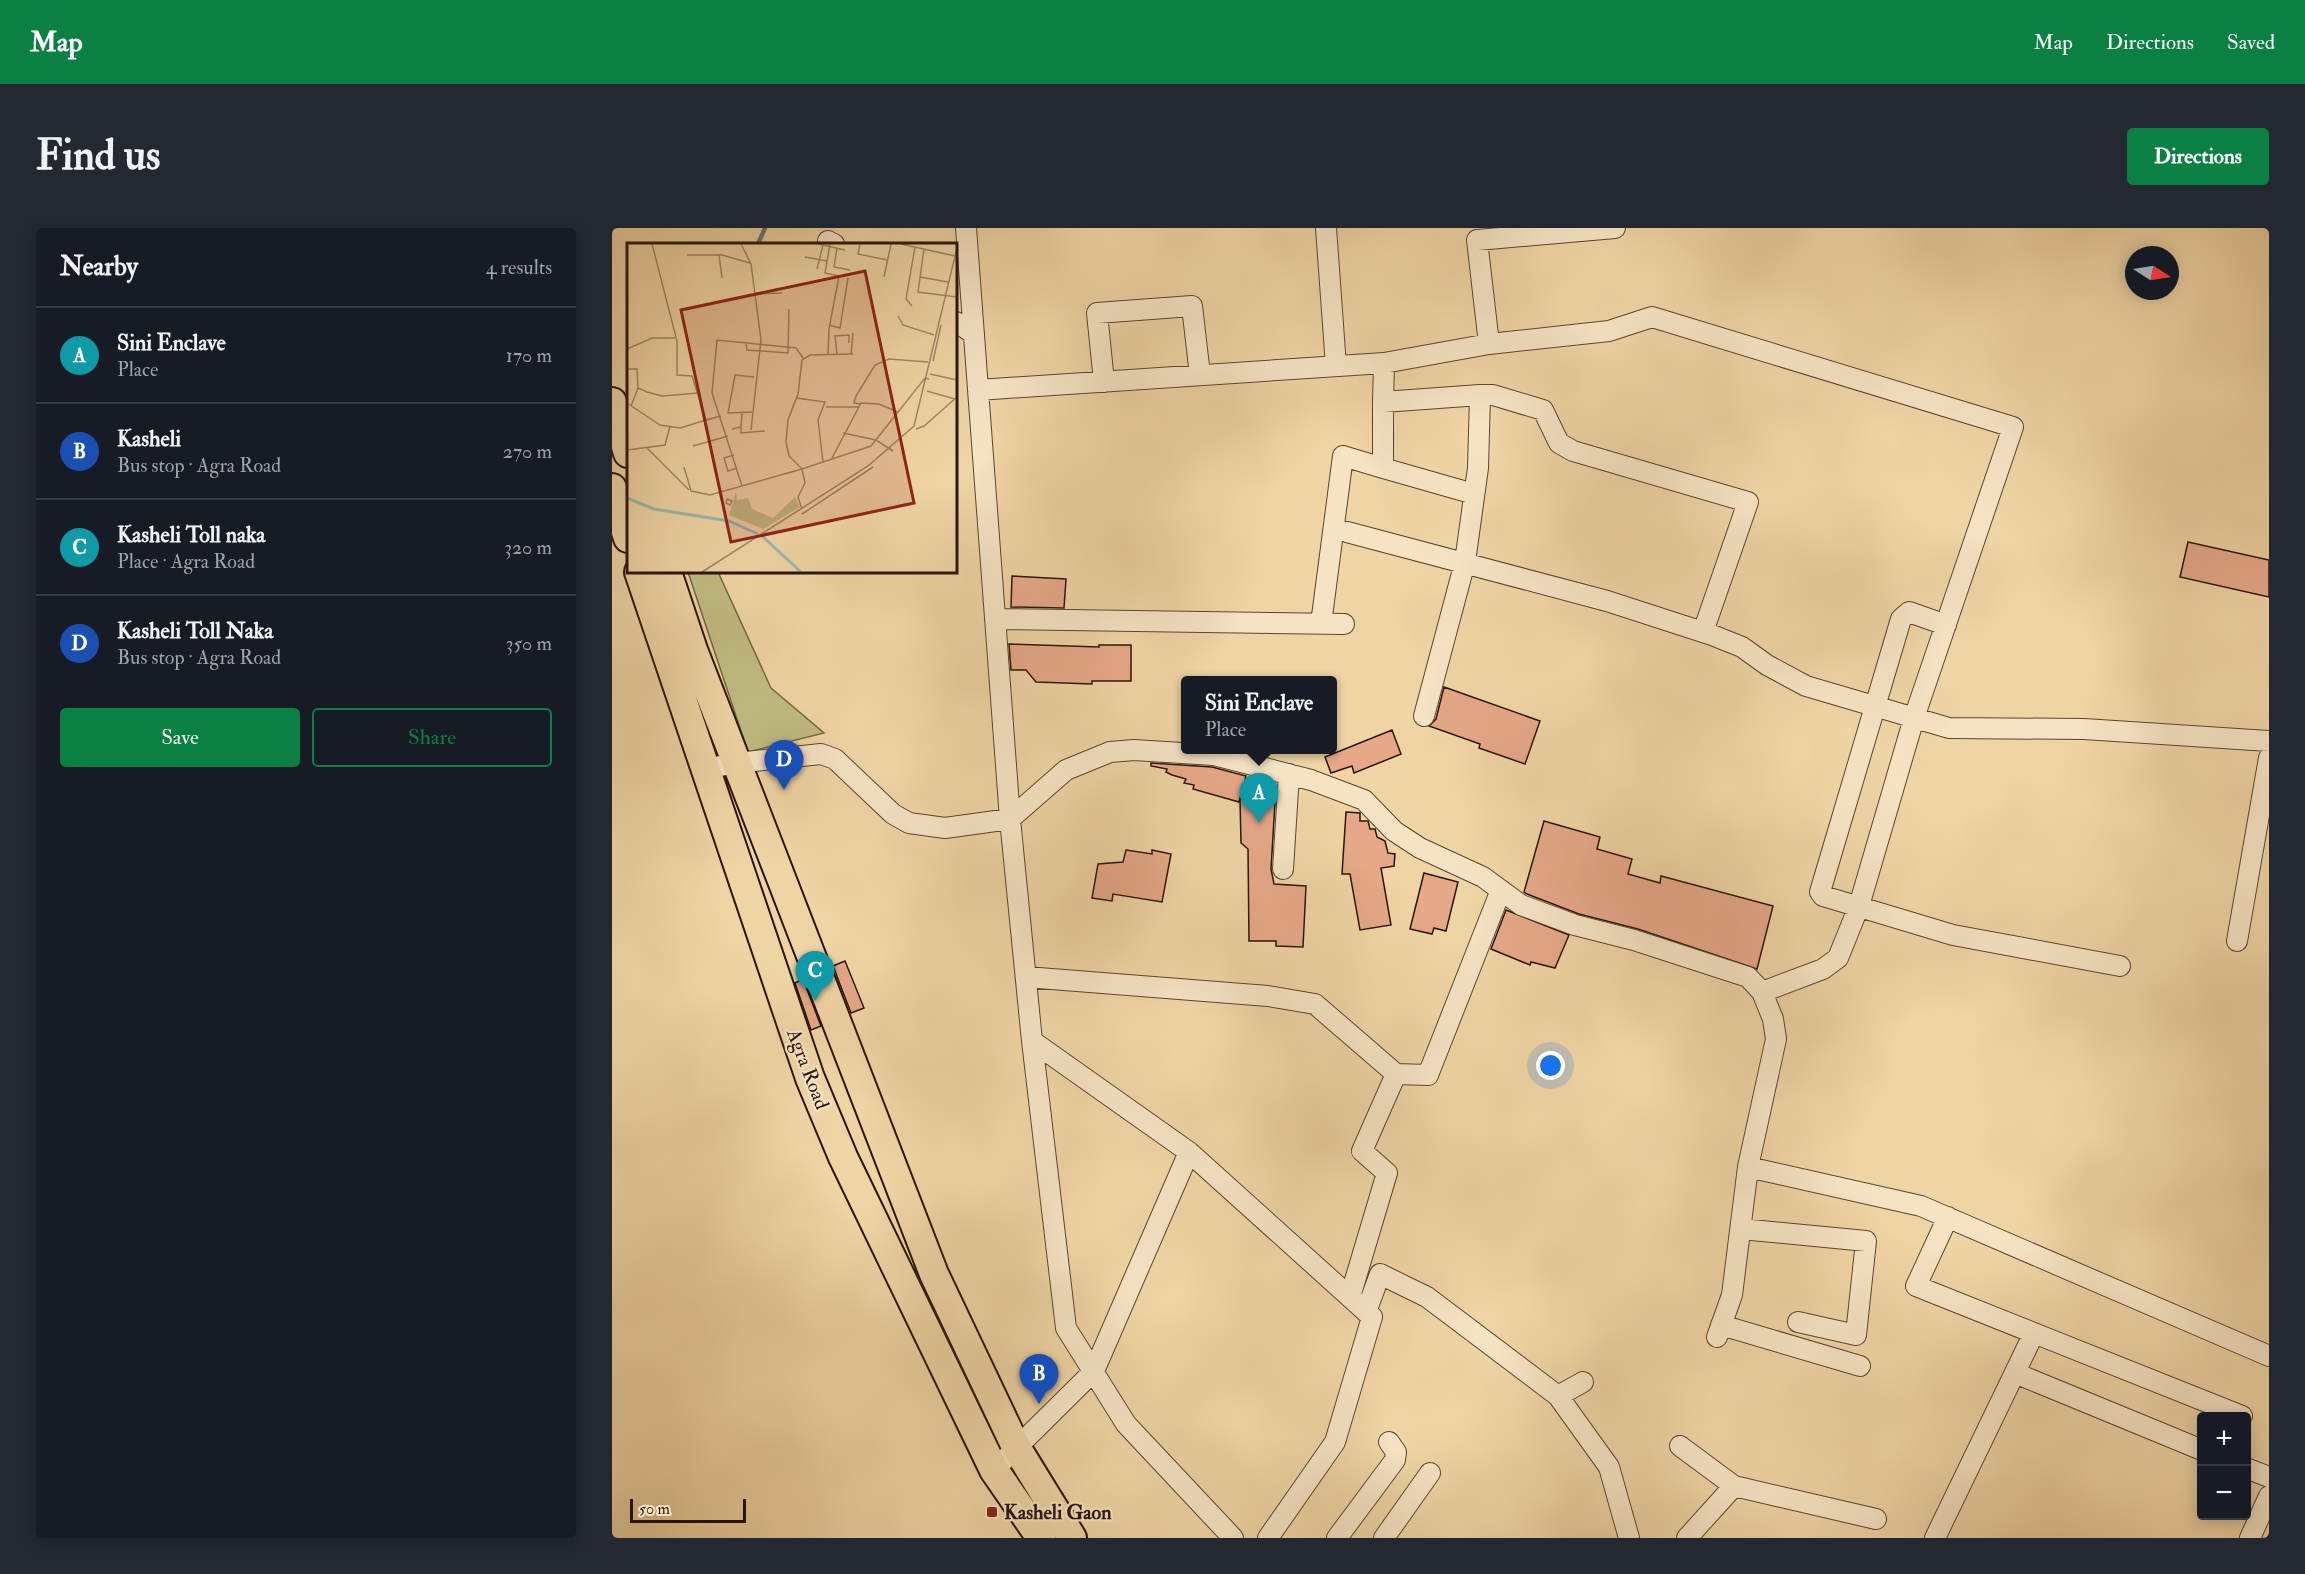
<!DOCTYPE html>
<html lang="en">
<head>
<meta charset="utf-8">
<style>
  body { margin:0; font-family:"IM FELL Double Pica",serif; background:#242831; color:#f1f3f6 }
  .controls { position:absolute; right:18px; bottom:18px; display:grid; overflow:hidden; border-radius:6px; box-shadow:0 3px 15px #0003 }
  .controls button { width:54px; height:54px; display:grid; place-items:center; padding:0; border:0; border-bottom:2px solid #363941; background:#171b24; color:#f1f3f6; font:30px sans-serif }
  .compass { position:absolute; left:1513px; top:18px; width:54px; height:54px; border-radius:50%; background:#171b24; box-shadow:0 3px 15px #0003; rotate:102deg }
  .scale { position:absolute; left:18px; bottom:15px; width:116px; box-sizing:border-box; padding-left:6px; border:3px solid #2a150a; border-top:0; font-size:16px; line-height:21px; white-space:nowrap; color:#2a150a; -webkit-text-stroke:4px #f5e3c4; paint-order:stroke }
  .you { position:absolute; left:939px; top:838px; width:21px; height:21px; margin:-15px; border:4px solid #fff; border-radius:50%; background:#1a73e8; box-shadow:0 0 0 9px #1a73e833 }
  .badge { display:grid; place-items:center; width:39px; height:39px; border-radius:50%; background:#0b8043; color:#fff; font-size:20px; font-weight:700 }
  .pin { position:absolute; translate:-50% -50px; filter:drop-shadow(0 2px 3px #0008) }
  .pin::after { content:''; position:absolute; top:32px; width:21px; height:18px; background:inherit; clip-path:polygon(0 0,100% 0,50% 100%) }
  .popup { position:absolute; left:569px; top:448px; width:156px; height:78px; box-sizing:border-box; display:grid; place-content:center; border-radius:6px; background:#171b24; filter:drop-shadow(0 2px 4px #0005); font-size:20px; white-space:nowrap; color:#9ea1a6 }
  .popup b { font-size:22px; color:#f1f3f6 }
  .popup::after { content:''; position:absolute; left:50%; top:100%; margin-left:-12px; border:12px solid transparent; border-top-color:#171b24 }
  .list { margin:0; padding:0; list-style:none }
  h2 { display:flex; justify-content:space-between; align-items:center; height:78px; margin:0; padding:0 24px; font-size:26px }
  h2 small { font-size:20px; font-weight:400; color:#9ea1a6 }
  .list li { display:grid; grid-template-columns:39px 1fr auto; gap:18px; align-items:center; box-sizing:border-box; height:96px; padding:0 24px; border-top:2px solid #363941 }
  .list b { display:block; font-size:22px; white-space:nowrap }
  .list p { margin:0; font-size:20px; white-space:nowrap; color:#9ea1a6 }
  .list em { font-size:20px; font-style:normal; color:#9ea1a6 }
  .actions { display:flex; gap:12px; padding:18px 24px }
  .actions a { flex:1; padding:14px 0; border:2px solid #0b8043; border-radius:6px; text-align:center; font-size:21px; color:#0b8043 }
  .actions .main { background:#0b8043; color:#fff }
  .map { position:relative; flex:none; width:1657px; height:1310px; overflow:hidden; border-radius:6px }
  header { display:flex; align-items:center; gap:36px; box-sizing:border-box; height:84px; padding:0 30px; background:#0b8043; color:#fff }
  header strong { font-size:28px }
  nav { display:flex; gap:33px; margin-inline-start:auto; font-size:21px }
  .intro { display:flex; align-items:center; justify-content:space-between; box-sizing:border-box; height:144px; padding:0 36px }
  h1 { margin:0; font-size:42px }
  .button { padding:15px 27px; border-radius:6px; background:#0b8043; color:#fff; font-size:21px; font-weight:700 }
  main { display:flex; gap:36px; padding:0 36px }
  aside { flex:1; background:#171b24; border-radius:6px; box-shadow:0 3px 15px #0003 }
  .map>svg:first-child { display:block }
  .green { fill:#c0bb81; stroke:#756846; stroke-width:1.5 }
  .lines { fill:none; stroke-linecap:round; stroke-linejoin:round }
  .stream { stroke:#6d766b; stroke-width:4.5 }
  .building { fill:#e6a887; stroke:#2a150a; stroke-width:1.5 }
  .minor-casing { stroke:#5b4530; stroke-width:22 }
  .highway-casing { stroke:#2a150a; stroke-width:32 }
  .minor { stroke:#f5e3c4; stroke-width:20 }
  .highway { stroke:#efd4a4; stroke-width:28 }
  .poi-dot { fill:#8f2418; stroke:#f5e3c4; stroke-width:2 }
  .labels { text-anchor:middle; dominant-baseline:central; stroke-width:4.5; stroke-linejoin:round; paint-order:stroke }
  .street-label { font-size:20px; fill:#2a150a; stroke:#f5e3c4 }
  .poi-label { font-size:20px; font-weight:bold; fill:#2a150a; stroke:#f5e3c4; text-anchor:start }
  .inset-river { fill:none; stroke:#9ab7ac; stroke-width:3 }
  .inset-road { fill:none; stroke:#a08866; stroke-width:1.5 }
  .view { fill:#8f2418; fill-opacity:0.15; stroke:#8f2418; stroke-width:3 }
  .inset-edge { fill:none; stroke:#2a150a; stroke-width:3 }
</style>
</head>
<body>
<header>
<strong>Map</strong>
<nav><a>Map</a><a>Directions</a><a>Saved</a></nav>
</header>
<div class="intro"><h1>Find us</h1><a class="button">Directions</a></div>
<main>
<aside>
<h2>Nearby<small>4 results</small></h2>
<ul class="list">
<li><span class="badge" style="background:#0f9aa8">A</span><div><b>Sini Enclave</b><p>Place</p></div><em>170 m</em></li>
<li><span class="badge" style="background:#1a4fb4">B</span><div><b>Kasheli</b><p>Bus stop · Agra Road</p></div><em>270 m</em></li>
<li><span class="badge" style="background:#0f9aa8">C</span><div><b>Kasheli Toll naka</b><p>Place · Agra Road</p></div><em>320 m</em></li>
<li><span class="badge" style="background:#1a4fb4">D</span><div><b>Kasheli Toll Naka</b><p>Bus stop · Agra Road</p></div><em>350 m</em></li>
</ul>
<div class="actions"><a class="main">Save</a><a>Share</a></div>
</aside>
<div class="map">
<svg width="1657" height="1310" viewBox="0 0 1657 1310">
  <rect width="100%" height="100%" fill="#efd4a4"/>
  <filter id="stains"><feTurbulence type="fractalNoise" baseFrequency=".00333" numOctaves="4"/><feColorMatrix values="0 0 0 0 .2 0 0 0 0 .09 0 0 0 0 .02 0 0 0 .5 -.17"/></filter>
  <radialGradient id="worn" r=".72"><stop offset=".6" stop-color="#630" stop-opacity="0"/><stop offset="1" stop-color="#630" stop-opacity=".3"/></radialGradient>
  <path class="green" d="M76 344H106L159 460 212 505 136 524Z"/>
  <g class="lines">
    <path class="stream" d="M146 16 153 0"/>
  </g>
  <path class="building" d="M1576 314 1657 332V369L1568 349Z
    M400 348 454 351 452 380 399 379Z
    M397 416 487 419V417H519V453H480V456L424 454 414 442H399Z
    M832 459 928 493 913 536 867 520 868 516 817 498 824 491Z
    M780 502 789 526 742 545 740 538 719 545 713 529Z
    M539 535 600 539 634 548 627 574 581 561 582 557 572 555 574 551 560 547 554 544 555 541 539 538Z
    M628 571 663 574 659 641 662 656 694 658 691 719 664 718V713H637L636 621 629 615Z
    M734 584 748 585V593H756L758 601H763L765 609 773 613 776 625 783 626 782 638 769 640 779 697 748 702 738 646H730Z
    M932 593 988 609 985 621 1020 631 1016 646 1048 655 1049 648 1161 678 1145 741 1026 701 967 686 915 666 912 664Z
    M514 622 540 626V622L559 626 550 674 501 666 500 673 480 670 486 636 511 634Z
    M812 645 846 654 834 703 822 700 820 706 798 701Z
    M894 682 957 707 943 740 919 734 918 737 879 721Z
    M233 733 252 780 239 785 221 738Z
    M191 751 209 798 199 802 183 755Z"/>
  <g class="lines">
    <defs>
      <path id="minor" d="M714 0 724 138
        M216 13 222 16
        M344 94 362 106
        M877 116 865 12 1003 0
        M772 135 771 174 868 167
        M492 154 485 85 580 78 588 147
        M366 162 772 135 877 116 997 103 1040 89 1401 199 1302 490 1247 678 1226 730 1211 741 1150 764
        M771 174V240L862 266
        M735 304 995 373 1100 407 1130 419 1155 437 1194 458 1337 500 1472 501 1657 513
        M383 391 732 396
        M709 396 731 228 771 240
        M1334 397 1297 384 1289 391 1208 664 1211 668 1341 707 1508 738
        M812 488 853 334 866 240 868 167H881L931 182 947 215 961 223 1136 274 1091 404
        M93 541 124 535 209 526 223 531 281 586 297 595 333 600 398 591 354 0
        M671 641 677 546
        M1625 713 1657 530
        M414 749 656 768 703 776 784 846 816 847 889 662
        M420 813 577 924 760 1089 723 1214 656 1310
        M1136 939 1309 978 1657 1128
        M1336 989 1304 1058 1630 1188
        M1129 1001 1254 1013 1244 1107 1186 1094
        M738 1069 775 945 750 923 784 846
        M754 1084 768 1046 815 1069 946 1168 997 1239 1017 1310
        M1109 1097 1248 1138
        M1403 1145 1590 1222
        M946 1168 971 1154
        M1068 1218 1122 1258
        M1634 1240 1657 1249
        M382 1242 482 1143 577 924
        M621 1310 514 1196 454 1100 420 813 398 591 454 542 498 524 522 522 602 527 699 552 752 572 782 603 808 620 871 649 909 677 963 697 1022 712 1136 749 1150 764 1161 791 1164 811 1136 939 1120 1067 1105 1109
        M725 1310 783 1232 784 1224 777 1214
        M772 1310 818 1245
        M1075 1310 1122 1258 1264 1291
        M1323 1310 1422 1105
        M1638 1310 1657 1268"/>
      <path id="highway" d="M0 174 16 225
        M0 260 16 310
        M27 344 198 850 231 929 382 1242 429 1310
        M55 344 81 422 322 1046 404 1219 460 1310"/>
    </defs>
    <use href="#minor" class="minor-casing"/>
    <use href="#highway" class="highway-casing"/>
    <use href="#minor" class="minor"/>
    <use href="#highway" class="highway"/>
  </g>
  <rect class="poi-dot" x="374" y="1278" width="12" height="12" rx="3"/>
  <g class="labels">
    <g class="street-label">
      <text transform="translate(196 841) rotate(69)">Agra Road</text>
    </g>
    <g class="poi-label">
      <text x="392" y="1284">Kasheli Gaon</text>
    </g>
  </g>
  <g transform="translate(15 15)">
    <rect width="330" height="330" fill="#efd4a4"/>
    <path d="M109 249 110 257 121 255 125 266 146 275 168 254 173 264 136 286 102 272Z" fill="#c0bb81"/>
    <path class="inset-river" d="M0 255 27 266 102 278 131 291M135 293 174 329"/>
    <path class="inset-road" d="M25 1 50 98V132L65 133 79 177 94 173M114 1 124 21 134 97 124 187M191 1 218 7M233 1 231 11 260 17M274 1 328 13M210 5 207 24 223 27M297 6 291 49 330 54M60 12H95L123 20M92 12 95 35M178 14 200 18M190 26 196 2M257 34 264 1M293 34 321 39M126 51 155 50M285 63 279 56 288 4M271 73 276 82 307 92M202 82 213 85 221 35M119 101 120 107 161 110 162 66M0 106 25 95H48M210 111 208 93 222 92V100M224 111 226 90M226 111 183 112 175 117 171 151 161 177 159 199 162 213 175 226 244 203 298 135 302 136M201 112 202 86 212 33 198 30 203 1M306 118 314 82M0 126H10L11 145 20 149 35 153 71 150M303 131 330 137M300 148 328 156M170 155 198 159 191 177 196 219M0 160 33 182 53 185 79 177M233 161 227 160 229 153 248 122 262 116 301 119M4 163 11 145M199 164H231M125 169 101 170 108 132 127 134M114 184V190L138 188M105 186 114 184 115 170M289 186 297 183 330 154M216 190 249 197 266 208M66 203 101 193M19 204 62 247M0 207 38 202 43 183M107 212 97 215 101 228 110 225M205 215 234 160 252 161 271 169M57 224 64 248 83 252 175 226 178 240 171 254 175 266M115 243 85 150 90 97 169 105 176 115M100 256 105 258 103 262 99 260ZM175 271 246 224M75 329 241 223 287 183 330 5"/>
    <path class="view" d="M238 28 287 260 104 299 54 67Z"/>
    <rect width="330" height="330" class="inset-edge"/>
  </g>
  <rect width="100%" height="100%" filter="url(#stains)"/>
  <rect width="100%" height="100%" fill="url(#worn)"/>
</svg>
<div class="controls">
<button>+</button>
<button>−</button>
</div>
<svg class="compass" viewBox="-18 -18 36 36"><path d="M0-13l5 13h-10z" fill="#e53935"/><path d="M0 13l5-13h-10z" fill="#9ea1a6"/></svg>
<div class="scale">50 m</div>
<div class="you"></div>
<div class="pin badge" style="left:647px;top:595px;background:#0f9aa8">A</div>
<div class="popup"><b>Sini Enclave</b>Place</div>
<div class="pin badge" style="left:427px;top:1176px;background:#1a4fb4">B</div>
<div class="pin badge" style="left:203px;top:773px;background:#0f9aa8">C</div>
<div class="pin badge" style="left:172px;top:562px;background:#1a4fb4">D</div>
</div>
</main>
</body>
</html>
